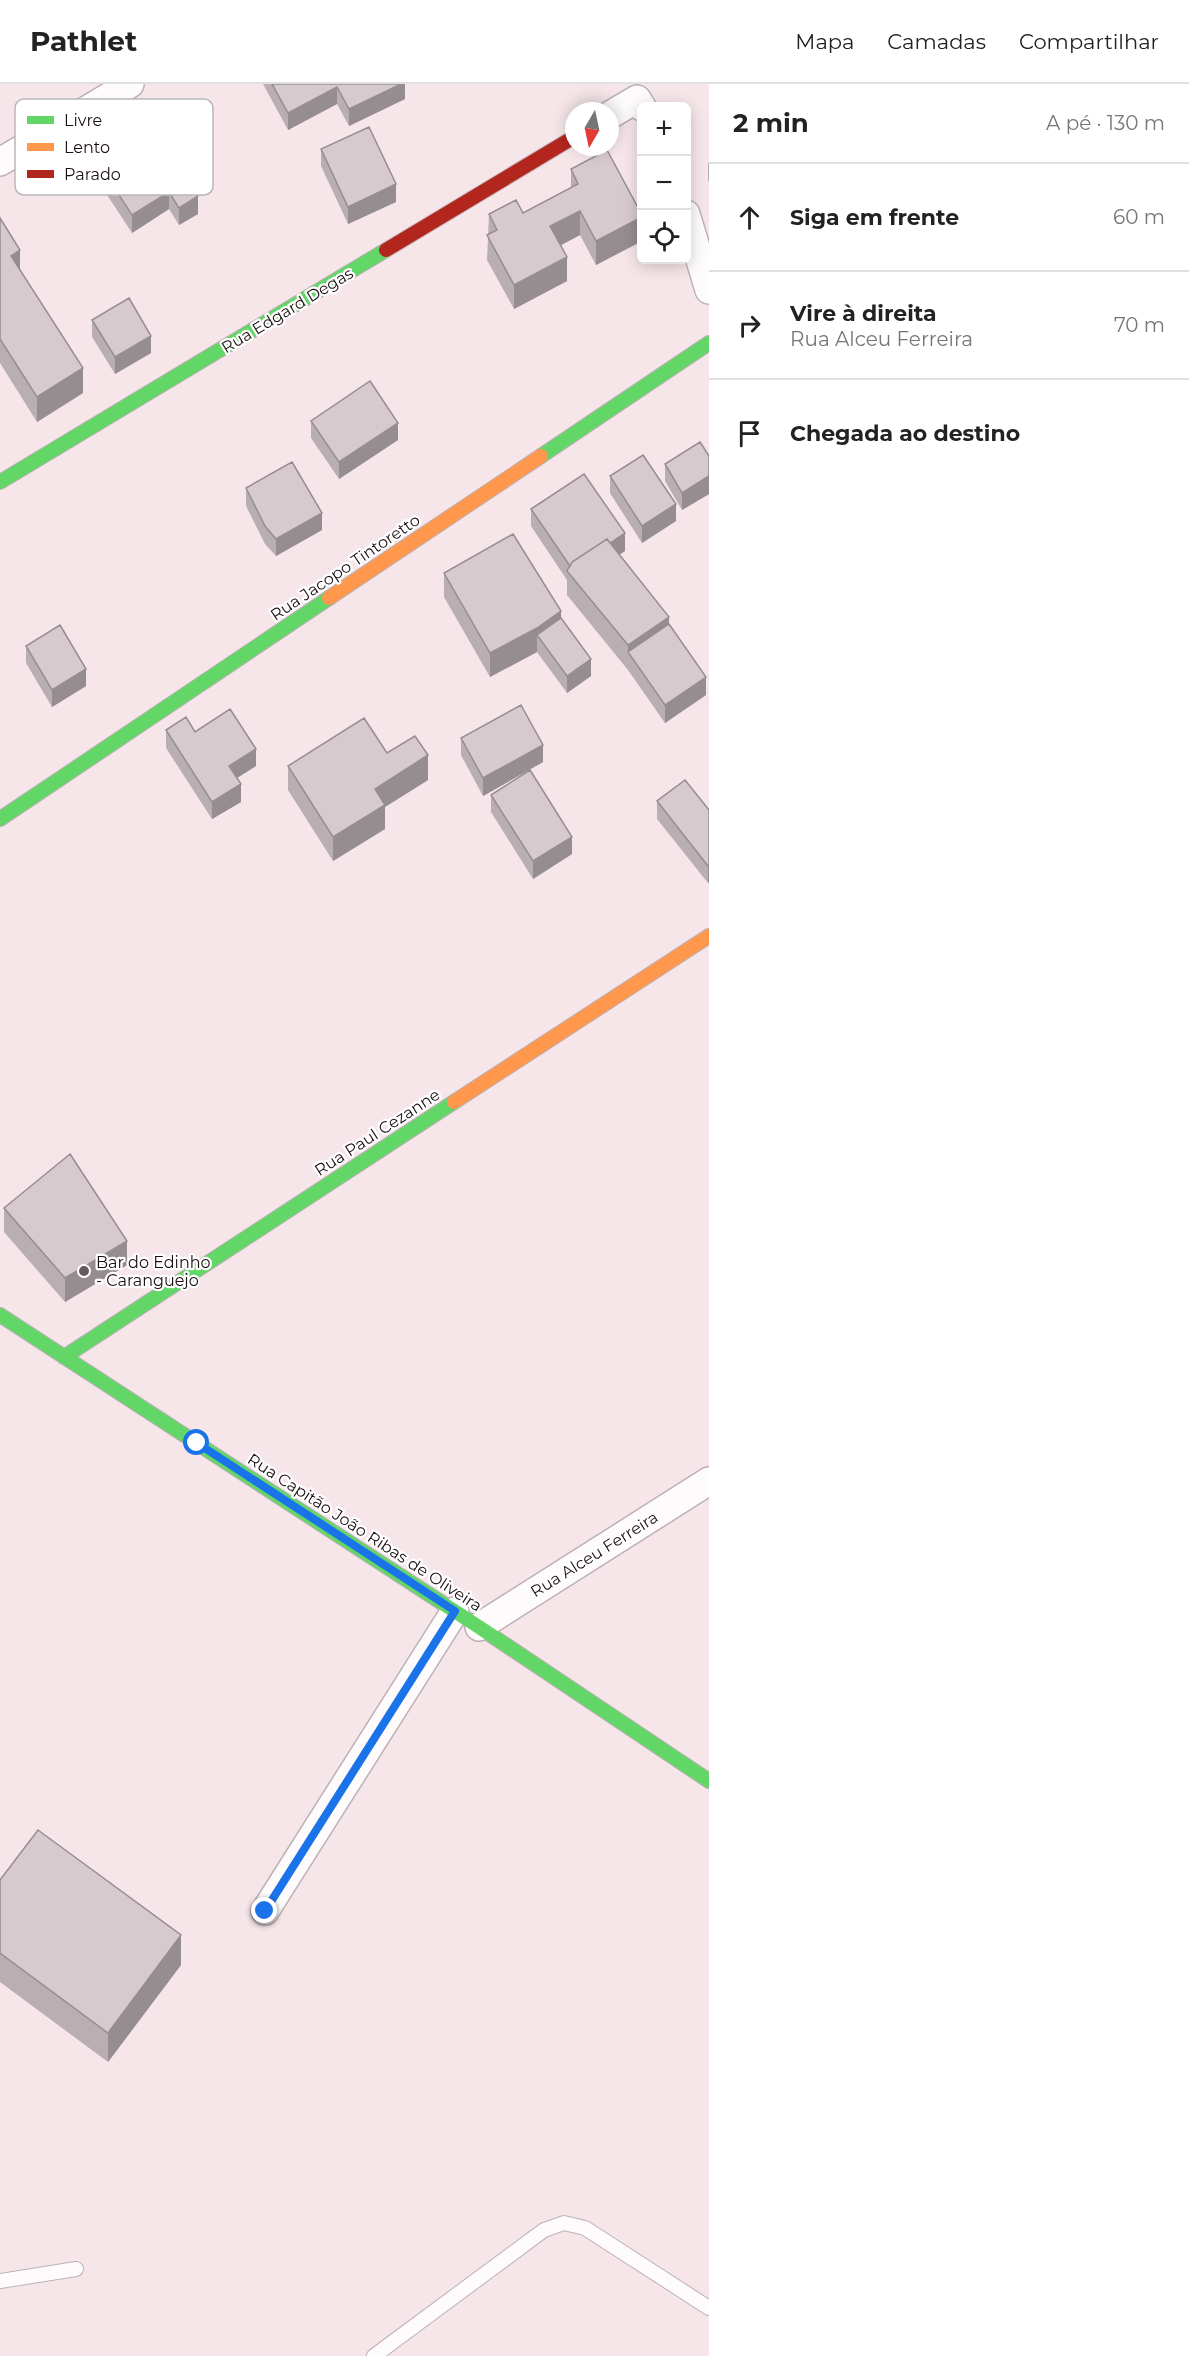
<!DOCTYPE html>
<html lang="pt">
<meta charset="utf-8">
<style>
body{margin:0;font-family:Montserrat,sans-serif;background:#f6f6f6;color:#222}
.controls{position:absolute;right:18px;top:18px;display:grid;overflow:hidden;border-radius:9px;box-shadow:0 3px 15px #0003}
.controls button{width:54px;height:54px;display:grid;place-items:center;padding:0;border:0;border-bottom:2px solid #e0e0e0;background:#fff;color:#222;font:30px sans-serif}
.compass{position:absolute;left:565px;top:18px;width:54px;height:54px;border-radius:50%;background:#fff;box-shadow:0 3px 15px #0003;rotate:189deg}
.stop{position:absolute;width:18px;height:18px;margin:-14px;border:4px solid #1a73e8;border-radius:50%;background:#fff}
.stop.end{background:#1a73e8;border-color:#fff;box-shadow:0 2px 6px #0008}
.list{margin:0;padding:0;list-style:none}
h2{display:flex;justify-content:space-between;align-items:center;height:78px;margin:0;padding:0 24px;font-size:26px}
h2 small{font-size:20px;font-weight:400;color:#767676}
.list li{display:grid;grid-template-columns:39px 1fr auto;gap:18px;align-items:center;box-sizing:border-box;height:108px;padding:0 24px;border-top:2px solid #e0e0e0}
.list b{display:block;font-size:22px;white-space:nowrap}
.list p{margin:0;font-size:20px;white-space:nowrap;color:#767676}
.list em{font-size:20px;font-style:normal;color:#767676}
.icon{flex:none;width:33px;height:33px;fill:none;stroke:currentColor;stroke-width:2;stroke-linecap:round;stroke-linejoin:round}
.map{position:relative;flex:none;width:709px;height:2272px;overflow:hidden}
header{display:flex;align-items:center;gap:36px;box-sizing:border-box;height:84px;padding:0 30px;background:#fff;border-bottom:2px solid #e0e0e0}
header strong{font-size:28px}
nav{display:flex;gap:33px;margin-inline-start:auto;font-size:21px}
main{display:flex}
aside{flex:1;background:#fff}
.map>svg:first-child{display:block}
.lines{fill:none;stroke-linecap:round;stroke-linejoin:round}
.lane-casing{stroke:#bdb1b3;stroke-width:16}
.street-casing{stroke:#bdb1b3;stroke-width:30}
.fast-casing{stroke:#bdb1b3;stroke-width:16}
.slow-casing{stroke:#bdb1b3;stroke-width:16}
.jam-casing{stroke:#bdb1b3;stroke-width:16}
.lane{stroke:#fefbfc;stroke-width:14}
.street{stroke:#fefbfc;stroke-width:27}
.fast{stroke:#63d668;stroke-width:14}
.slow{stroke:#ff974d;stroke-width:14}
.jam{stroke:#b3261e;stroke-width:14}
.wall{fill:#b9aeb2}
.shaded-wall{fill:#968d91}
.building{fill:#d7cacf;stroke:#968d91;stroke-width:1.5}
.route{stroke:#1a73e8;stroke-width:8}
.poi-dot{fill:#675a5d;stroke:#fff;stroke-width:2}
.labels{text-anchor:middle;stroke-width:4.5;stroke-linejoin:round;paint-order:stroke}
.street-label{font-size:16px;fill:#1a0f12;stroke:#fff}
.poi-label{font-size:16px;fill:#1a0f12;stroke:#fff;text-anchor:start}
.key{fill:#fff;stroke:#bab7b8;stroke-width:1.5}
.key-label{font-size:16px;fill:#1a0f12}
</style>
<header>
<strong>Pathlet</strong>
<nav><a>Mapa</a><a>Camadas</a><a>Compartilhar</a></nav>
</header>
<main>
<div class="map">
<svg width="709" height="2272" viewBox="0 0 709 2272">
<rect width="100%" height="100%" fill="#f6e6e9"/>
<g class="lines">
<defs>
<path id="lane" d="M0,2197L76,2185
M374,2272L544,2146L564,2139L585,2144L709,2224"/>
<path id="street" d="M610,31L637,15L642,23
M0,78L130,0
M686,130L709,206
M479,1543L709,1397
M265,1827L455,1527"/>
<path id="fast" d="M541,372L709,259
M0,398L386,166
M0,735L329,514
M0,1231L479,1543L709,1697
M64,1273L454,1018"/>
<path id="slow" d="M329,514L541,372
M454,1018L709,852"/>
<path id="jam" d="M386,166L574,53"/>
</defs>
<use href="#lane" class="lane-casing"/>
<use href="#street" class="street-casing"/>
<use href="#fast" class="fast-casing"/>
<use href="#slow" class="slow-casing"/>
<use href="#jam" class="jam-casing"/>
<use href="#lane" class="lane"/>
<use href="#street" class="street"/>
<use href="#fast" class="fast"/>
<use href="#slow" class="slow"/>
<use href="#jam" class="jam"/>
</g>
<path class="wall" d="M263,0H405V15L349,42L337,20L288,46Z
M147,48L198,130L179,141L169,125L132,149L98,97V79Z
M321,65L396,118L348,140L321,82Z
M708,79H709V98L708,97Z
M571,85L642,131V157L596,181L580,151L561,161L567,197L514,225L487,176L489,130L523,129L571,104Z
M0,134L20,187L83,309L37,338L0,279Z
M92,236L151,269L115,290L92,253Z
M311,337L398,356L339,395L311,354Z
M709,372V410L682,426L665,397V380Z
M610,392L676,437L642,459L610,409Z
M246,404L322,446L276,472L265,460L246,422Z
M531,425L625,467L619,471L669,540L706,611L665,639L628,586L567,511V496L531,442Z
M444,489L561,534L591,592L567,609L537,568L490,593L444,513Z
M26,562L86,602L52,623L26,579Z
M166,646L195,648L256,682L237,694L241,718L212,735L166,664Z
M461,654L543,678L483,712L461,671Z
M387,669L428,696L385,723V745L333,777L288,706V682Z
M491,711L572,770L533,795L491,728Z
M657,717L709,726V798L708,799L657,735Z
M4,1124L127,1181L65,1218L4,1148Z
M0,1796L181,1881L108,1978L0,1898Z"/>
<path class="shaded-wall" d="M401,0H405V15L349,42V25Z
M337,3V20L288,46V29Z
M396,100V118L348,140V123Z
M169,108V125L132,149V131Z
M198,112V130L179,141V124Z
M580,127V151L550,167V142Z
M642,133V157L596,181V157Z
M20,166V190L11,172Z
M567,173V197L514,225V201Z
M151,252V269L115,290V273Z
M83,284V309L37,338V313Z
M398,339V356L339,395V378Z
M709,392V410L682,426V409Z
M676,420V437L642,459V442Z
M322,429V446L276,472V455Z
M625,449V467L577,499L572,485Z
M561,527V551H537V568L490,593V569Z
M669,533V557L628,568V561Z
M591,575V592L567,609V592Z
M86,585V602L52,623V606Z
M706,593V611L665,639V621Z
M543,661V678L483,712V694Z
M256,665V682L229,699V682Z
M428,671V696L385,723V745L333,777V753L375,705Z
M241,700V718L212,735V718Z
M572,753V770L533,795V777Z
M709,781V798L708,799V782Z
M127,1157V1181L65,1218V1194Z
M181,1851V1881L108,1978V1949Z"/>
<path class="building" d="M272,0H401L349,25L337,3L288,29Z
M369,43L396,100L348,123L321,65Z
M147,48L179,84L198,112L179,124L169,108L132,131L98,79Z
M607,66L642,131V133L596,157L580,127L550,142L567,173L514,201L487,151L497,146L489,130L516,116L523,129L578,100L571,85Z
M0,134L20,166L11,172L83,284L37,313L0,255Z
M129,214L151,252L115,273L92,236Z
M370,297L398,339L339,378L311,337Z
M700,358L709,372V392L682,409L665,380Z
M643,371L676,420L642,442L610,392Z
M292,378L322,429L276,455L265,442L246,404Z
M584,390L625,449L610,459L607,455L572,478L570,482L531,425Z
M513,450L561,527L537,544L490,569L444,489Z
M607,455L669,533L628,561L567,487L572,478Z
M561,534L591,575L567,592L537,551Z
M669,540L706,593L665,621L628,568Z
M60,541L86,585L52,606L26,562Z
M521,621L543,661L483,694L461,654Z
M230,625L256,665L229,682L241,700L212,718L166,646L186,633L195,648Z
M364,634L387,669L415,652L428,671L375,705L385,721L333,753L288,682Z
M530,686L572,753L533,777L491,711Z
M685,696L709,726V781L708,782L657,717Z
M70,1070L127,1157L65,1194L4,1124Z
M38,1746L181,1851L108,1949L0,1869V1796Z"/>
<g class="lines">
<path class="route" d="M197,1359L455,1527L265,1827"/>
</g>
<circle class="poi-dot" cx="84" cy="1187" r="6"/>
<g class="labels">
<g class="street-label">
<text transform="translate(287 226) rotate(-31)" y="6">Rua Edgard Degas</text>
<text transform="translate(345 483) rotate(-34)" y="6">Rua Jacopo Tintoretto</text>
<text transform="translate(377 1048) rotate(-33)" y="6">Rua Paul Cezanne</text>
<text transform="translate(365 1448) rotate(33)" y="6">Rua Capitão João Ribas de Oliveira</text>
<text transform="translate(594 1470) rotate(-32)" y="6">Rua Alceu Ferreira</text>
</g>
<g class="poi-label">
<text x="96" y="1184">Bar do Edinho<tspan x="96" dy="18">- Caranguejo</tspan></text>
</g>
</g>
<rect x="15" y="15" width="198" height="96" rx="9" class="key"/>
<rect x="27" y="32" width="27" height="8" fill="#63d668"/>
<rect x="27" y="59" width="27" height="8" fill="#ff974d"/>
<rect x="27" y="86" width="27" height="8" fill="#b3261e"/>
<g class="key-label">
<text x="64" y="42">Livre</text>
<text x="64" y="69">Lento</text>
<text x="64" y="96">Parado</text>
</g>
</svg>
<div class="controls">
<button>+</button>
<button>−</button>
<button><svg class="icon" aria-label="locate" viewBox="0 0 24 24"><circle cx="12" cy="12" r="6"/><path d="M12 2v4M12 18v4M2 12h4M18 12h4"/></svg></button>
</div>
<svg class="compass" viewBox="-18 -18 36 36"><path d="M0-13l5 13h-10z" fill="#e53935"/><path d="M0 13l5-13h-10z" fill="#767676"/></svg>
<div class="stop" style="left:197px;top:1359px"></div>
<div class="stop end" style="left:265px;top:1827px"></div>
</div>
<aside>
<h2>2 min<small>A pé · 130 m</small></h2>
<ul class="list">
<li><svg class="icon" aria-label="ahead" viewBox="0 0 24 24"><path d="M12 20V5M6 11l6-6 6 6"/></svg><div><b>Siga em frente</b></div><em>60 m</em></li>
<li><svg class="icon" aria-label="right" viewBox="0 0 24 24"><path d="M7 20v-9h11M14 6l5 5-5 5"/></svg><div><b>Vire à direita</b><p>Rua Alceu Ferreira</p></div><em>70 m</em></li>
<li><svg class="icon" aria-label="arrive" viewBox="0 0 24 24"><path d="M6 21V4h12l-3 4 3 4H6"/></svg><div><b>Chegada ao destino</b></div></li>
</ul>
</aside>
</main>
